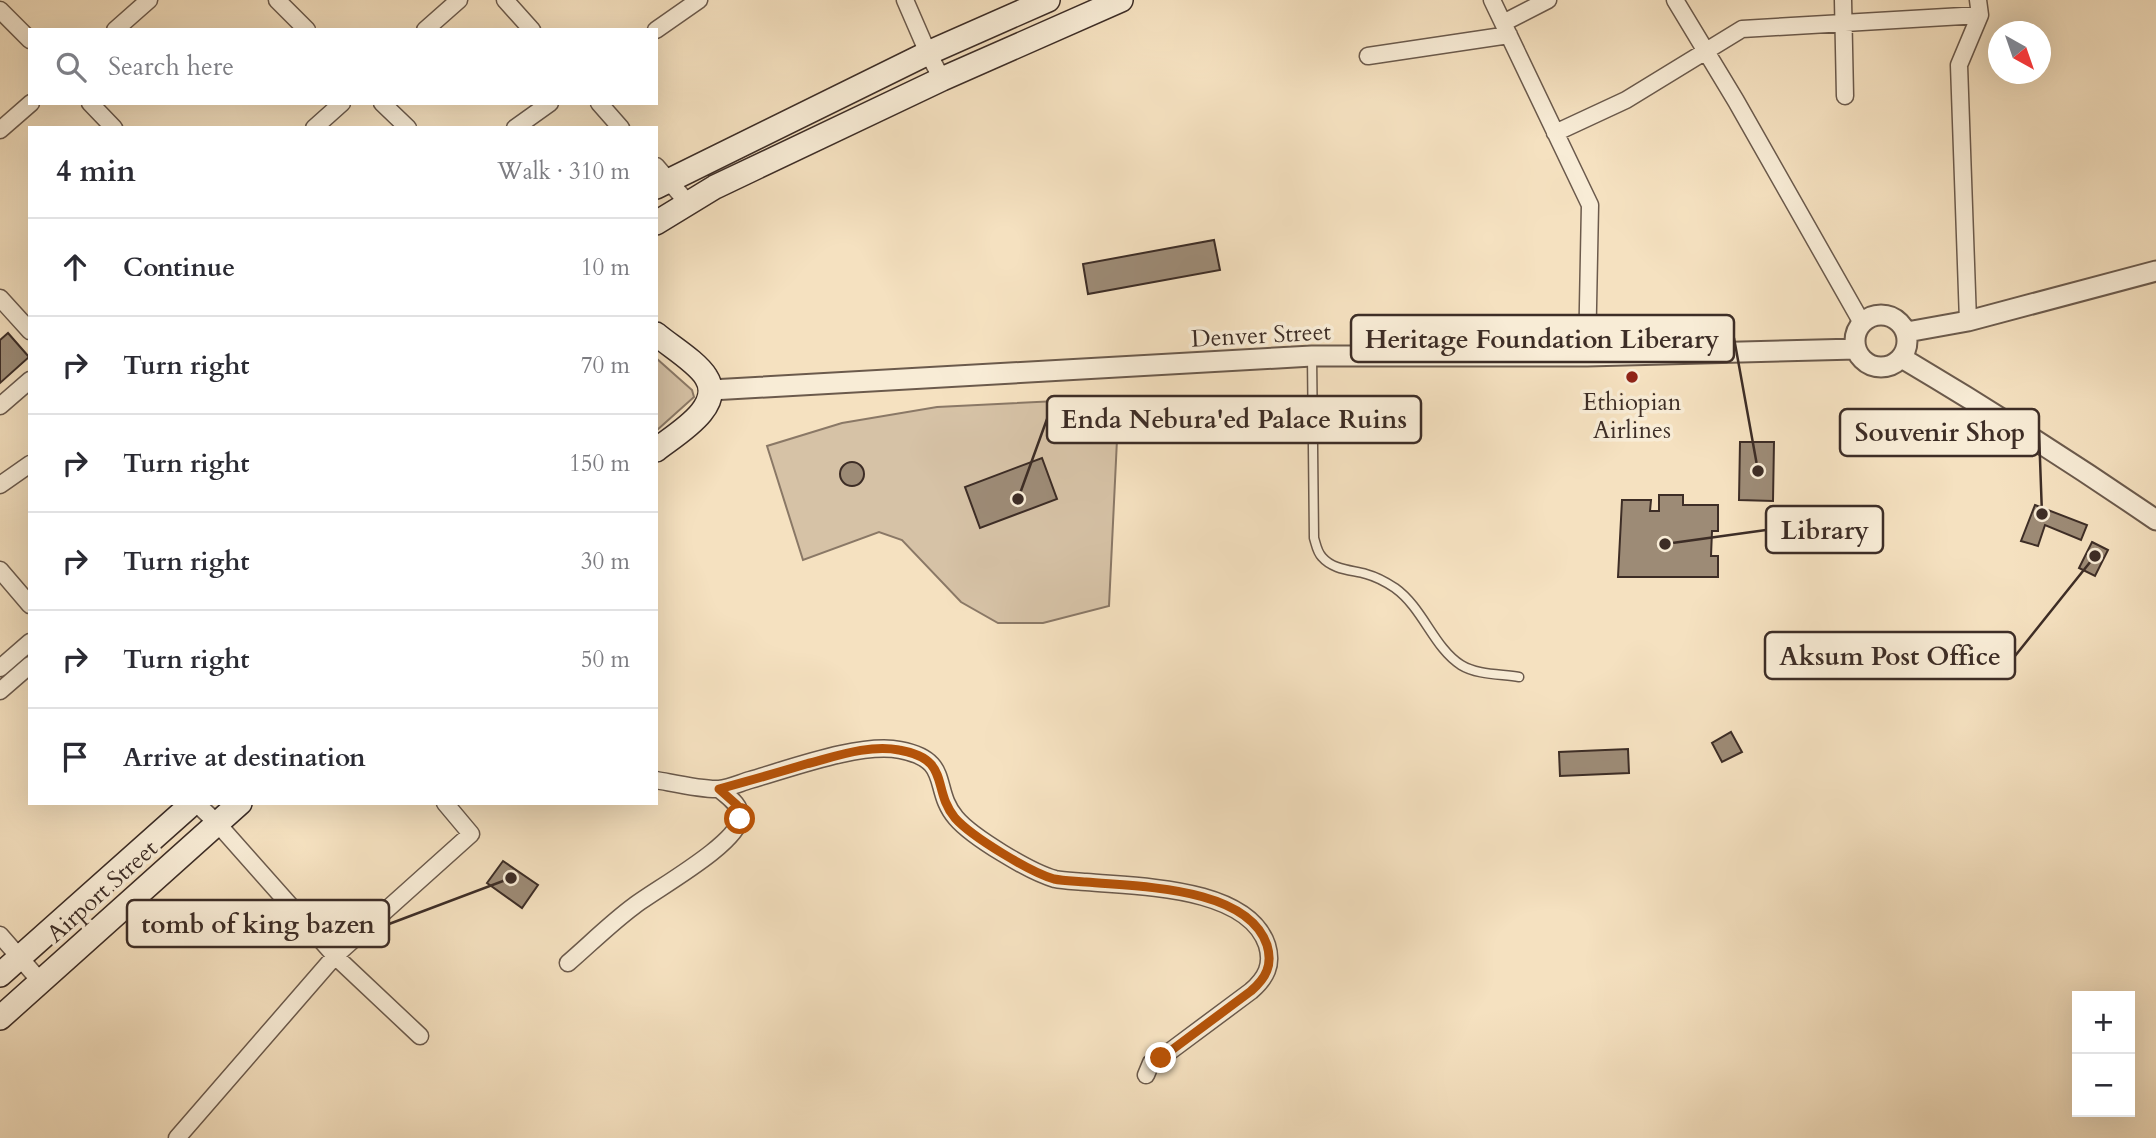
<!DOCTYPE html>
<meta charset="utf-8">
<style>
body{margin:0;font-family:Cardo,serif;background:#f7f7f7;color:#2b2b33}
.controls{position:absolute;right:21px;bottom:21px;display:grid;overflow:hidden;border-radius:0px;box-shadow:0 7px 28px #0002}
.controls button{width:63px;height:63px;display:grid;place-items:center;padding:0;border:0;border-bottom:2px solid #e1e1e2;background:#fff;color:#2b2b33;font:35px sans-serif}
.compass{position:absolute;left:1988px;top:21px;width:63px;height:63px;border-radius:50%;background:#fff;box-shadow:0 7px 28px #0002;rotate:140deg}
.stop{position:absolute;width:21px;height:21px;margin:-16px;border:5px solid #b45309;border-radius:50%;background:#fff}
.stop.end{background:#b45309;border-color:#fff;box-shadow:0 2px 7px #0008}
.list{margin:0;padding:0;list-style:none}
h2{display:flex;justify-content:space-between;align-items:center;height:91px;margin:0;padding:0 28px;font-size:30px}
h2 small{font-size:23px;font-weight:400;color:#7c7c81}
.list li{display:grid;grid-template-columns:46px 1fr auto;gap:21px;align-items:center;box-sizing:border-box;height:98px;padding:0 28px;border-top:2px solid #e1e1e2}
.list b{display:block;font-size:26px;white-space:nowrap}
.list em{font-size:23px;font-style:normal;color:#7c7c81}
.icon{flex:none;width:38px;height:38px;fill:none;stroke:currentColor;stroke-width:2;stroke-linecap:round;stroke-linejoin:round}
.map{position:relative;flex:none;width:2156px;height:1138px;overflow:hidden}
.search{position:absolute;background:#fff;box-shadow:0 7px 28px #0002;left:28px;top:28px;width:630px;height:77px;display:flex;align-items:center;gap:18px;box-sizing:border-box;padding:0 24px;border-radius:0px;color:#7c7c81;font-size:26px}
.panel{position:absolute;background:#fff;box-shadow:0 7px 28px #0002;left:28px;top:126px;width:630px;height:679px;border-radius:0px}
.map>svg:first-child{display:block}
.green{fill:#d6c2a6;stroke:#8a7866;stroke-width:2}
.building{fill:#9d8b76;stroke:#3d2d26;stroke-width:2}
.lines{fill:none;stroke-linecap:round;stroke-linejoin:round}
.service-casing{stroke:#6b5a4c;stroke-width:11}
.minor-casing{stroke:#6b5a4c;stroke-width:19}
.tertiary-casing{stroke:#6b5a4c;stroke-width:23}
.secondary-casing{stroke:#3d2d26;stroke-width:26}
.service{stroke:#f8ecd6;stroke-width:8}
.minor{stroke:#f8ecd6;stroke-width:16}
.tertiary{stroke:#f8ecd6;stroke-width:19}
.secondary{stroke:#f8ecd6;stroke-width:23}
.route{stroke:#b45309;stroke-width:9}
.poi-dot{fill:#8f2418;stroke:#f8ecd6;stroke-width:2.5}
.labels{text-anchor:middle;stroke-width:7;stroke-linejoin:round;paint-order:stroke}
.street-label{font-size:24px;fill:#3d2d26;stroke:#f8ecd6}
.poi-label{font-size:24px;fill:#3d2d26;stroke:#f8ecd6}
.leader{fill:none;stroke:#3d2d26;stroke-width:2.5}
.callout-dot{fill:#3d2d26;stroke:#f8ecd6;stroke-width:2.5}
.callout{fill:#f8ecd6;stroke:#3d2d26;stroke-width:2.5}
.callout-label{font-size:26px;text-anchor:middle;font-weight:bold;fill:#3d2d26}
</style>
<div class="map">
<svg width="2156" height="1138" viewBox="0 0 2156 1138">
<rect width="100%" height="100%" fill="#f5e1c0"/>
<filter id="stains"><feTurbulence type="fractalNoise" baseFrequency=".00286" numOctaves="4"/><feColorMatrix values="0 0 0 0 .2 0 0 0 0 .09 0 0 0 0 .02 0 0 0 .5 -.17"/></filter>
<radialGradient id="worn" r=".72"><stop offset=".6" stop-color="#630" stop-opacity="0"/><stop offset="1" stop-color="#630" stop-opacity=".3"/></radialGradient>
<path class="green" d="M656,358L692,390L694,397L656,431Z
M1119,398L1109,606L1043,623H998L961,602L902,540L879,532L803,560L767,446L842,423L937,407Z"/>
<path class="building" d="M1214,240L1220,270L1088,294L1083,264Z
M8,333L29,357L0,383V340Z
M1740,442H1774L1773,501L1739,500Z
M1042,458L1057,499L980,528L965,487Z
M840 474a12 12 0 1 1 24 0a12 12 0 1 1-24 0Z
M1659,495H1683V505H1718V531H1712L1711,556H1718V577H1618L1622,500H1651L1650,511H1659Z
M2035,505L2087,525L2081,540L2045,525L2038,546L2021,541Z
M2092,542L2108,550L2095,576L2079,568Z
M1731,732L1742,752L1722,762L1712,743Z
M1628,749L1629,773L1560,776L1559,752Z
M503,861L538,885L522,908L487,883Z"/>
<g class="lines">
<defs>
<path id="service" d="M1312,356L1314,538C1316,544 1317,552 1322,557C1333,570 1352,570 1366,574C1377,577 1386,582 1395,588C1423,608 1434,648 1461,665C1477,675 1501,674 1519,677"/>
<path id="minor" d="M277,0L307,30
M505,0L532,30
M905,0L928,53L942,79
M1492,0L1590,205L1587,356
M1675,0L1736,101L1862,323
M1843,0L1845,96
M0,10L30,40
M1503,23L1548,0
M115,30L149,0
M425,30L459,0
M656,30L699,0
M1368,56L1509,35
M90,103L114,128
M382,103L408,128
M599,103L621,128
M314,128L342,103
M515,128L550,103
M0,130L31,103
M1555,133L1626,100L1742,29L1980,15
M656,166L687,202
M0,298L30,331
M1968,321L1959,65L1980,15L1978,0
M0,406L30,380
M0,485L30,464
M0,570L30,605
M0,668L30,642
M0,691L30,665
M656,780C673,783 703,790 719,789C729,788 740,783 750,780C789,769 861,742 900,750C953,760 931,789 956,818C972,837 1030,872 1055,879C1064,881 1076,881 1086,882C1138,887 1247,886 1267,945C1273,965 1266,978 1251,991L1161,1058L1151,1063L1146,1075
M196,803L217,823L335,956L420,1036
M0,935L41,982
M568,963C590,944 611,923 634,906C656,889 738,844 740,818C742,805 727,796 719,789
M177,1138L335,956L471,834L445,803"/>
<path id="tertiary" d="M1855 341a26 26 0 1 1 52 0a26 26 0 1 1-52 0Z
M1907,332L1968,321L2156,271
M1902,358C1988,409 2073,463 2156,520
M711,390L1312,356H1587L1856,349"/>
<path id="secondary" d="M656,187L928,53L1048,0
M656,223L715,187L942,79L1121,0
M656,334C670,346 697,362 706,377C725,407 676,434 656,450
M0,975L193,803
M0,1018L240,803"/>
</defs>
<use href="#service" class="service-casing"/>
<use href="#minor" class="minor-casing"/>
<use href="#tertiary" class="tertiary-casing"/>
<use href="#secondary" class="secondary-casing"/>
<use href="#service" class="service"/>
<use href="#minor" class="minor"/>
<use href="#tertiary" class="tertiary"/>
<use href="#secondary" class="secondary"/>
</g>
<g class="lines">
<path class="route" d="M740,819L737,805L719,789C748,781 777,773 806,764C834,757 869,744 899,750C952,759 931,789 955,818C972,837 1030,872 1054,879C1064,881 1076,881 1086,882C1137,887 1247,886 1267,945C1273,965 1266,978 1251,991L1161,1058"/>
</g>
<circle class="poi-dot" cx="1632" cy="377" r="7"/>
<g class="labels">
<g class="street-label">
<text transform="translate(1261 335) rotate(-3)" y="8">Denver Street</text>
<text transform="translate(102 891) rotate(-42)" y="8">Airport Street</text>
</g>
<g class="poi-label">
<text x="1632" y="410">Ethiopian<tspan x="1632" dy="28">Airlines</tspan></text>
</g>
</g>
<path class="leader" d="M1758 471L1734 338M1018 499L1047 419M2042 514L2039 432M1665 544L1766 530M2095 556L2015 656M511 878L389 924"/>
<g class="callout-dot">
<circle cx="1758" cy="471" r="7"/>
<circle cx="1018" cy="499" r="7"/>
<circle cx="2042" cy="514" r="7"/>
<circle cx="1665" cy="544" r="7"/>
<circle cx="2095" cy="556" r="7"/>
<circle cx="511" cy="878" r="7"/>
</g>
<g class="callout">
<rect x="1351" y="315" width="383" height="47" rx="7"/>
<rect x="1047" y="396" width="374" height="47" rx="7"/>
<rect x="1840" y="409" width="199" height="47" rx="7"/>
<rect x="1766" y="506" width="117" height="47" rx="7"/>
<rect x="1765" y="632" width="250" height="47" rx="7"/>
<rect x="127" y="900" width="262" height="47" rx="7"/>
</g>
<g class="callout-label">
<text x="1542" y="348">Heritage Foundation Liberary</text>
<text x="1234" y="428">Enda Nebura'ed Palace Ruins</text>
<text x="1940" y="441">Souvenir Shop</text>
<text x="1825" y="539">Library</text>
<text x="1890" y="665">Aksum Post Office</text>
<text x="258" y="933">tomb of king bazen</text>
</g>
<rect width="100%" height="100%" filter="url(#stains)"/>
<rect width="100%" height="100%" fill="url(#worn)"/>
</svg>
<div class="controls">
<button>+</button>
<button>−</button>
</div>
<svg class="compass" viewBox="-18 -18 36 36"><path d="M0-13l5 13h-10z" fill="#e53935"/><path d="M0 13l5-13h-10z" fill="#7c7c81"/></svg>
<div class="stop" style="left:740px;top:819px"></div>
<div class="stop end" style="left:1161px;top:1058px"></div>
<div class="search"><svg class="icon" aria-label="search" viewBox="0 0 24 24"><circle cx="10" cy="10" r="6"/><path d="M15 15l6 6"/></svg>Search here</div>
<section class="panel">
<h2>4 min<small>Walk · 310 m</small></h2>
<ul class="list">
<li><svg class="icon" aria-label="ahead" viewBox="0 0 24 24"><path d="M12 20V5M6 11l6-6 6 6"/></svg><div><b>Continue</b></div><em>10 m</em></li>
<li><svg class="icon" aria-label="right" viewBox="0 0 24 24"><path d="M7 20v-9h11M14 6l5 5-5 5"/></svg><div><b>Turn right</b></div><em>70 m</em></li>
<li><svg class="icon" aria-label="right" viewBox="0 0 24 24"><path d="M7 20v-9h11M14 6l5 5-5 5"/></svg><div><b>Turn right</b></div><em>150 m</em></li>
<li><svg class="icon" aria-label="right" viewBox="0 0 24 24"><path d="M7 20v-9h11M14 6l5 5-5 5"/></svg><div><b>Turn right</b></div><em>30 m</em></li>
<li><svg class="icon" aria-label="right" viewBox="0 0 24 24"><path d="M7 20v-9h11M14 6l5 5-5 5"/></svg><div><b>Turn right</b></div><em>50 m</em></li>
<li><svg class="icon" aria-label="arrive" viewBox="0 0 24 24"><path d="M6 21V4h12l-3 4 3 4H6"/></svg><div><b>Arrive at destination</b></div></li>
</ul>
</section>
</div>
